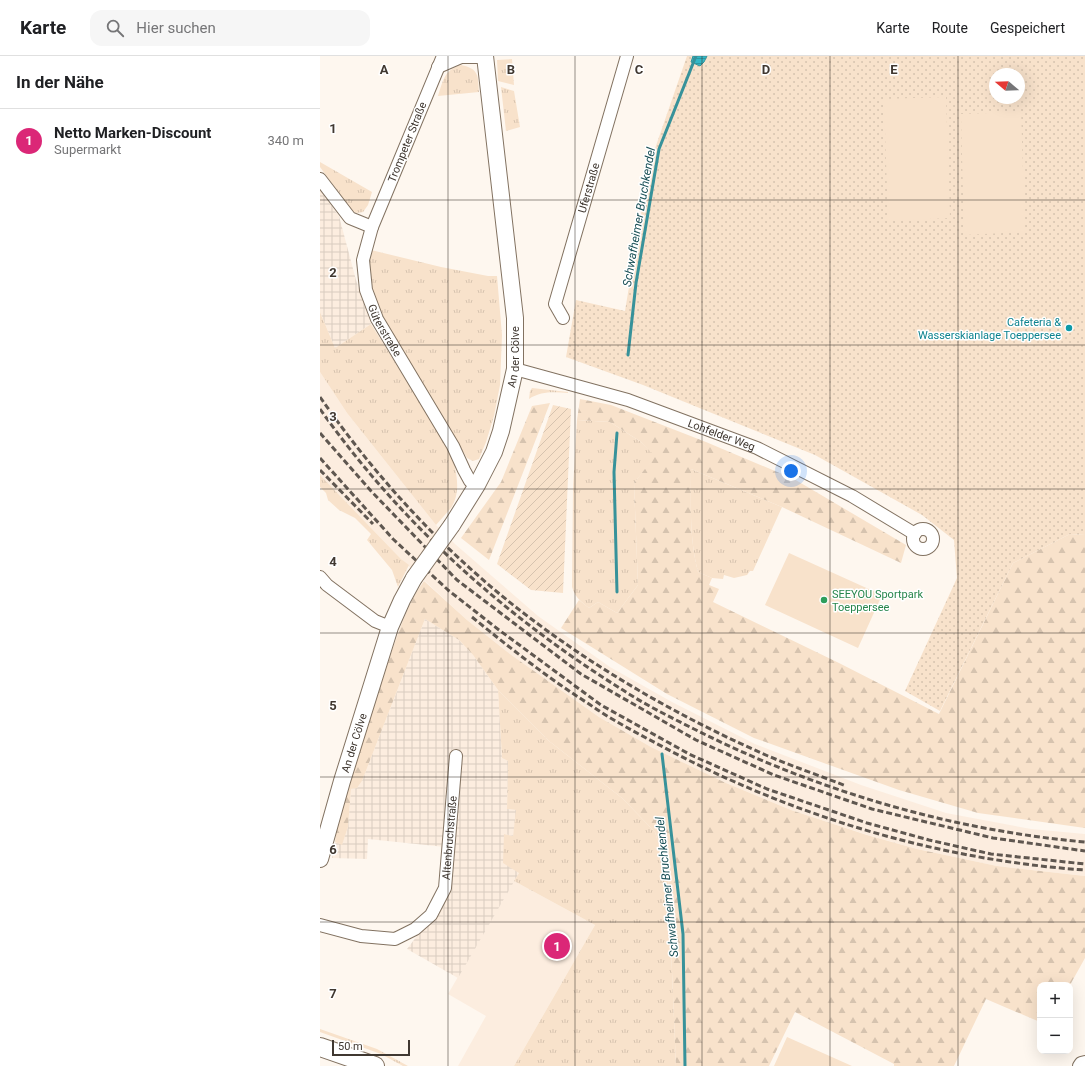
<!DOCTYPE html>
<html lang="de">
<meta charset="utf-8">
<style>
body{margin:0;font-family:Roboto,sans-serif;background:#f6f6f6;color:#202124}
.controls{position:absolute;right:12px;bottom:12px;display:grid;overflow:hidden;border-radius:8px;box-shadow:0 4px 16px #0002}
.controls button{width:36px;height:36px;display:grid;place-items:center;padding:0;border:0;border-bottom:1px solid #e0e0e0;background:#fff;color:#202124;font:20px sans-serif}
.compass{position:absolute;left:669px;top:12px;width:36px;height:36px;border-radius:50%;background:#fff;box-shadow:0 4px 16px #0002;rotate:289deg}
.scale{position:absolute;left:12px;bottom:10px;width:78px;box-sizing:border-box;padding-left:4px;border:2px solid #403831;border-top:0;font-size:11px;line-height:14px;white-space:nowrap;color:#403831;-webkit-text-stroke:3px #fff;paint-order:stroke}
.you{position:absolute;left:471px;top:415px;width:14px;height:14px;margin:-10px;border:3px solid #fff;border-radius:50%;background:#1a73e8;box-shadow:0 0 0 6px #1a73e833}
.badge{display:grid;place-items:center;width:26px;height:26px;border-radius:50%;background:#db2777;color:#fff;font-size:13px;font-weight:700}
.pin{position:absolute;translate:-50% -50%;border:2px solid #fff;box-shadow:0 1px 4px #0006}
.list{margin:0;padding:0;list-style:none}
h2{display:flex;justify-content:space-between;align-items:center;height:52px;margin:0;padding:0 16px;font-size:17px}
h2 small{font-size:13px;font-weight:400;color:#757577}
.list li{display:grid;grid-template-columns:26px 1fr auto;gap:12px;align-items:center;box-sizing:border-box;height:64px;padding:0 16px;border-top:1px solid #e0e0e0}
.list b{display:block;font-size:15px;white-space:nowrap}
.list p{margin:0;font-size:13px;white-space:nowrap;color:#757577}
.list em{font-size:13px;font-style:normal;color:#757577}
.icon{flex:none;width:22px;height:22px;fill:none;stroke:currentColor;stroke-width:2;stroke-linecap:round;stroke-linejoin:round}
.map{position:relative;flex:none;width:765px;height:1010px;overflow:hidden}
header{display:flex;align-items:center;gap:24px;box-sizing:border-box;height:56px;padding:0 20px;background:#fff;border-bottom:1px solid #e0e0e0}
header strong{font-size:19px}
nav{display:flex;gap:22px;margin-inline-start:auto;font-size:14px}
.search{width:280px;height:36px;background:#f6f6f6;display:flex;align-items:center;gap:10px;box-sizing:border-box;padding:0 14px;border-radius:12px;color:#757577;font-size:15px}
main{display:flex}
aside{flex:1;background:#fff}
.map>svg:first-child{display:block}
.built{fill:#fceddf}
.industrial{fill:url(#industrial-grid)}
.grass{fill:url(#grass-tufts)}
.forest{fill:url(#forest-firs)}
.park{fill:url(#park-dots);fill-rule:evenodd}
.garden{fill:url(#garden-furrows)}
.pitch{fill:#f8e2cb}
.water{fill:url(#water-rules);stroke:#37929a}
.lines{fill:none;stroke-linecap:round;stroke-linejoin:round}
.stream{stroke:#37929a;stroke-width:3}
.minor-casing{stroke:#827261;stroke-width:14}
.tertiary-casing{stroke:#827261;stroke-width:18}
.secondary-casing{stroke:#827261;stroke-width:20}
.minor{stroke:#fff;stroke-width:12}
.tertiary{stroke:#fff;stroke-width:16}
.secondary{stroke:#fff;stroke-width:18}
.rail{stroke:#5f5750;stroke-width:3;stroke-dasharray:6 3;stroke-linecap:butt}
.tertiary-bridge-casing{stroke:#827261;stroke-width:18;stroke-linecap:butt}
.tertiary-bridge{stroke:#fff;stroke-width:16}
.grid{fill:none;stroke:#403831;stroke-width:1;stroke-opacity:0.55}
.culture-dot{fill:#0f9aa8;stroke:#fff;stroke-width:1.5}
.leisure-dot{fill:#2e9e5b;stroke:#fff;stroke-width:1.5}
.labels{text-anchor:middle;stroke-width:3;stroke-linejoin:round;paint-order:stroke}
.street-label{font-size:11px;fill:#403831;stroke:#fff}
.culture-label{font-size:11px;fill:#0d838f;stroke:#fff;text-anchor:end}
.leisure-label{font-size:11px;fill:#27864d;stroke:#fff;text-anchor:start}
.water-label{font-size:12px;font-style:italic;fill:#1b5157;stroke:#fff}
.grid-label{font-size:13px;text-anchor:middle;font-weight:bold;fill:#403831;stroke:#fff;stroke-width:3;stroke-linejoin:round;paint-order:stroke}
</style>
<header>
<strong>Karte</strong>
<div class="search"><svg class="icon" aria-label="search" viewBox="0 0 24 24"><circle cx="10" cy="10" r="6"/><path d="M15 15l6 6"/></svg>Hier suchen</div>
<nav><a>Karte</a><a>Route</a><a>Gespeichert</a></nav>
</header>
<main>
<aside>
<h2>In der Nähe<small></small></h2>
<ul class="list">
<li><span class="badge">1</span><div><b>Netto Marken-Discount</b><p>Supermarkt</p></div><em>340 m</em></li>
</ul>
</aside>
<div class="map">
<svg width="765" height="1010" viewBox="0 0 765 1010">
<defs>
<pattern id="industrial-grid" width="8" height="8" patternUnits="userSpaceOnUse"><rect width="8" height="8" fill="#fceddf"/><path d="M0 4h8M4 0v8" fill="none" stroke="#d9ccc0"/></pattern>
<pattern id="grass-tufts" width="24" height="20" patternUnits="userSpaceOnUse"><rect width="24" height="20" fill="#f8e2cb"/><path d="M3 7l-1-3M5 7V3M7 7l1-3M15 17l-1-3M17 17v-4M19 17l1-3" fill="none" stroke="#d6c3af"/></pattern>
<pattern id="forest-firs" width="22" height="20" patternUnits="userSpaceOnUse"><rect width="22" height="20" fill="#f8e2cb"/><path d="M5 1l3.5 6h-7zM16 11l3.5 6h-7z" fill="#d6c3af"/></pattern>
<pattern id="park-dots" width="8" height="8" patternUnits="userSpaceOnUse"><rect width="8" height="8" fill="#f8e2cb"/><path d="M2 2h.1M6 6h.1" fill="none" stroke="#d6c3af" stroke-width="1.8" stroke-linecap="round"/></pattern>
<pattern id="garden-furrows" width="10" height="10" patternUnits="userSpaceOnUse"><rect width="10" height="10" fill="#f8e2cb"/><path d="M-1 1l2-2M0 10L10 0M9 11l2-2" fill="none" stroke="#d6c3af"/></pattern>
<pattern id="water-rules" width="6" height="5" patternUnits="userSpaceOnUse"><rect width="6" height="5" fill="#33b8c7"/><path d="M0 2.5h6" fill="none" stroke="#2d97a2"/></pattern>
</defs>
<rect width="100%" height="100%" fill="#fef7ef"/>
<path class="built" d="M0,316L27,357L116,469L135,488L218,560L290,611L352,646L435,688L541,729L626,757L711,773L765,778V820L677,810L597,793L548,779L471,754L406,727L331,691L279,661L190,598L147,564L81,503L0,419Z
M194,825L275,869L194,1010H138L166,960L128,938Z"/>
<path class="industrial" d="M0,134L19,160L36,224L51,268L15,292L0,256Z
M105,563L139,584L153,599L178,634L182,702L188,705L187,753L197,754L193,780L184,778L199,817L138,922L87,893L120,850L125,791L48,783L47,803L12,802L15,786L22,788L28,771L31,733L37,732L42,725Z"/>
<path class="grass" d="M192,3L194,29L178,25L177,4Z
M141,9C159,13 158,19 159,36L118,40C123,25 124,14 141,9Z
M181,31L194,35L200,71L186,75Z
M0,106L52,136L48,149L43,156L37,157L32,155L0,111Z
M51,194L121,211L168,220H177L182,279L180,329L174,360L166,386L159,403L153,405L147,402C129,371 111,341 92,311C79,290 62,268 54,245C49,228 47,211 51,194Z
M0,256L15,292L51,268L131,396C136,414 142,435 131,452C126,458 121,463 116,469L27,357L0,316Z
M212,332L248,336V337C234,336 221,335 209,343L210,335Z
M257,364L290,366L321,386L336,400L314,427L318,529L297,557L278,546L269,552C261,546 255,541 252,531L253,431Z
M371,413L462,451L433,515H430L427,519L414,522L404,519L403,523L392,522L378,516C369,481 371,448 371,413Z
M0,419L81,503L89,509L78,531L72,514L47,484L51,478L35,462L19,454L8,444L6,437L0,431Z
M178,634L229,685L302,742L335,776L348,820L356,1010H194L275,869L194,825L199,817L183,807L184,778L193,780L196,754L187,753L188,705L182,702Z
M0,973L57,993L88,1010H83L61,998L0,976Z"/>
<path class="forest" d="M260,343L291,349L386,386L474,423L586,489L581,507L462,451L371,413C371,448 369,481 378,516L392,522L389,529L399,533L393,546L519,607L619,658L693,507L750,478L765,479V772L658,757L579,734L434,682L347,638L241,572L259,544L269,552L278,546L297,557L318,529L314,427L335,400L321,386L290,366L257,364Z
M230,347L169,504L141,482L181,426L212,350Z
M104,525L147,564L190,598L279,661L331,691L406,727L471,754L547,779L597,793L677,810L765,820V902L750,929H720V966L666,943L634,1010H574V1008L475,956L449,1010H356L348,820L335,776L302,742L229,685L178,634L153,599L139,584L105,563L42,725L37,732L31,733L28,771L22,789L15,786C19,747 34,712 46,675C54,649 63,623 71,597C80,573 88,546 104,525Z"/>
<path class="park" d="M367,0H765V479L750,478L693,507L620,655L585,635L637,522L634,484L602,459L495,399L323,329L246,301L256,244L305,255L329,110ZM675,18H699V42H675Z"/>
<path class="garden" d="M233,349L251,353L243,537L211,534L177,508Z"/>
<path class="pitch" d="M626,41L630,162L568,165L564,43Z
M701,56L705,176L644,179L641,58Z
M469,497L562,539L538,592L445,549Z
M467,981L532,1010H454Z"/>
<path class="water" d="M373,0H387L384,6L380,10L371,6Z"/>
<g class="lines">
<path class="stream" d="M308,299L316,227L339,93L376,0
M297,377L294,416L297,536
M342,698L363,878L365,1010"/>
<defs>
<g id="minor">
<path id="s1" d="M123,0L52,171L43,204L46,234L57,263L133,390L144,414L150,425L157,429"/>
<path d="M118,11L141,1H165"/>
<path d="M0,123L30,162L52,171"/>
<path id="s2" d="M243,262L235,248L307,0"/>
<path id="s3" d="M195,313L308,344L437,392L532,440L595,478"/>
<circle cx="603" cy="483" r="10"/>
<path d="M0,521L7,529L55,565L70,571"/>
<path id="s4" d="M0,869L41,880L75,883L95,873L111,859L125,832L136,700"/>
<path d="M759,1010L761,1007L765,1006"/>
</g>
<g id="tertiary">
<path id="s5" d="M132,469L157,429L174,396L181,375L195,313V262L165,0"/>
<path id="s6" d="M0,803L22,725L70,571L82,544L94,522"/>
</g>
<path id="secondary" d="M0,991L55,1010"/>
</defs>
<use href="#minor" class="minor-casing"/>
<use href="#tertiary" class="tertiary-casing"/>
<use href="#secondary" class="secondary-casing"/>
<use href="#minor" class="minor"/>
<use href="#tertiary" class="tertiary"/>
<use href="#secondary" class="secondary"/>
<path class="rail" d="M0,341C59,426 132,504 214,565C286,619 366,664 448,700C474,711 501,720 526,730
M0,353C79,465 182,558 298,631C322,647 348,660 374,673C495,734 629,774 765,786
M0,377L51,435L137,524L261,618L376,684L454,719L552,753L673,782L765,795
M0,402L73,483L128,534L179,574L281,649L369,698L447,733L547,767L609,784L671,798L765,808
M0,414L53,468
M152,561C190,592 228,622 269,648C293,665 319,678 345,692C475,761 619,804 765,814"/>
<defs>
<path id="tertiary-bridge" d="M94,522L132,469"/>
</defs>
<use href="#tertiary-bridge" class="tertiary-bridge-casing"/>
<use href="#tertiary-bridge" class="tertiary-bridge"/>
</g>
<path class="grid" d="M128,0V1010M255,0V1010M382,0V1010M510,0V1010M638,0V1010M0,144H765M0,289H765M0,433H765M0,577H765M0,721H765M0,866H765"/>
<circle class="culture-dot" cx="749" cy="272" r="4"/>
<circle class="leisure-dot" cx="504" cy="544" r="4"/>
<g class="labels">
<g class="street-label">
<text transform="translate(87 86) rotate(-68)" y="4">Trompeter Straße</text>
<text dy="4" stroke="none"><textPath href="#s2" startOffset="137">Uferstraße</textPath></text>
<text dy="4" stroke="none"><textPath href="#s1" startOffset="294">Güterstraße</textPath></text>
<text dy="4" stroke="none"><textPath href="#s5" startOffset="182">An der Cölve</textPath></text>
<text dy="4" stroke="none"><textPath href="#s3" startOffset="217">Lohfelder Weg</textPath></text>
<text dy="4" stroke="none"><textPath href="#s6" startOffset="121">An der Cölve</textPath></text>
<text dy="4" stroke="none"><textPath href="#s4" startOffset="201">Altenbruchstraße</textPath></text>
</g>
<g class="culture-label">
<text x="741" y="270">Cafeteria &amp;<tspan x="741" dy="13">Wasserskianlage Toeppersee</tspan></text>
</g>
<g class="leisure-label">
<text x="512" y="542">SEEYOU Sportpark<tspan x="512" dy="13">Toeppersee</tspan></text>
</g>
<g class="water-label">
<text transform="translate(319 161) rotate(-80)" y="4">Schwafheimer Bruchkendel</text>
<text transform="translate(347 831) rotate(-96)" y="4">Schwafheimer Bruchkendel</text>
</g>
</g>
<g class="grid-label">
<text x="64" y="18">A</text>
<text x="191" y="18">B</text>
<text x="319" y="18">C</text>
<text x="446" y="18">D</text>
<text x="574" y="18">E</text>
<text x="13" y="77">1</text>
<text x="13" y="221">2</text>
<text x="13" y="365">3</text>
<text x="13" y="510">4</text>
<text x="13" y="654">5</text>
<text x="13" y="798">6</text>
<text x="13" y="942">7</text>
</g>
</svg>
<div class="controls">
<button>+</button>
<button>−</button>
</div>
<svg class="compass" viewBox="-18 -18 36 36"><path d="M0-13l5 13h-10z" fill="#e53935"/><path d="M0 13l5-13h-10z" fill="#757577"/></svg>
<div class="scale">50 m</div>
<div class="you"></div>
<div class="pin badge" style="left:237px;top:890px">1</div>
</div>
</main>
